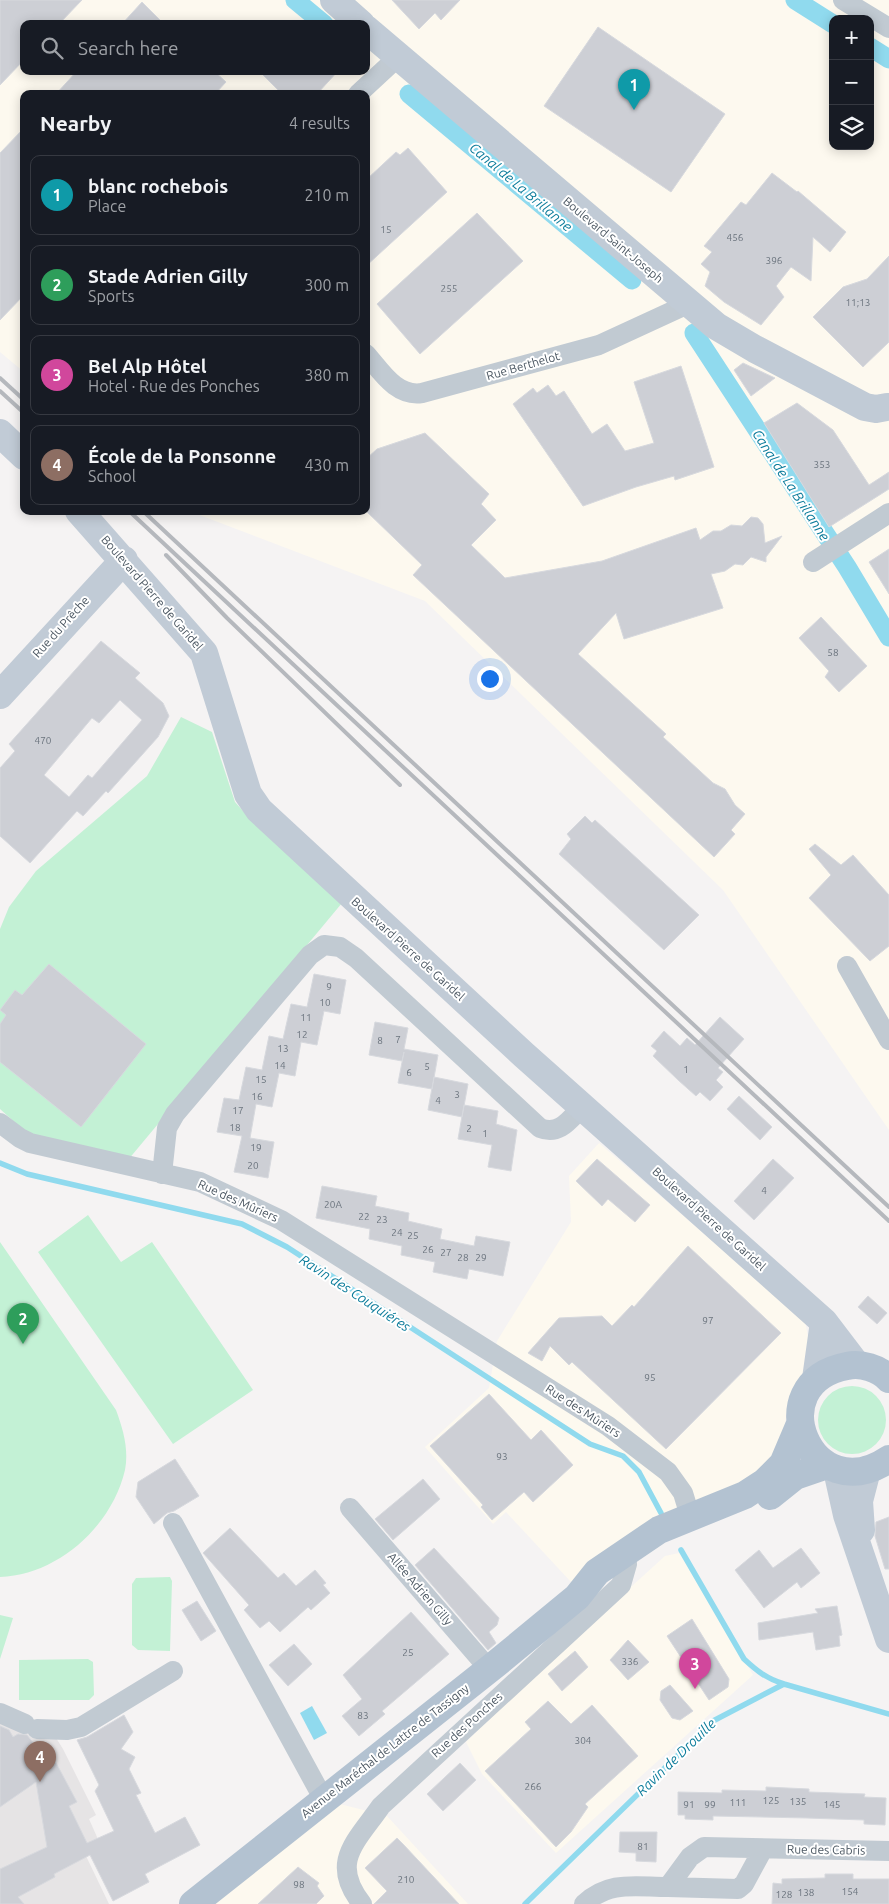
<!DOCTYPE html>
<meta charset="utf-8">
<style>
body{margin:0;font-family:Ubuntu,sans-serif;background:#242831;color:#f1f3f6}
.controls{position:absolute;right:15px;top:15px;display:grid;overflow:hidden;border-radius:10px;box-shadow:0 2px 12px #0003}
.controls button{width:45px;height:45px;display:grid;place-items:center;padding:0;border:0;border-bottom:1px solid #363941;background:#171b24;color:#f1f3f6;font:25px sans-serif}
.you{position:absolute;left:489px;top:678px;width:18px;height:18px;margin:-12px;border:4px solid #fff;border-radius:50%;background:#1a73e8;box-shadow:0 0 0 8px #1a73e833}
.badge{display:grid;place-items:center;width:32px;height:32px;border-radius:50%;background:#8c9099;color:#fff;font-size:16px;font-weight:700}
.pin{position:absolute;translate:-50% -41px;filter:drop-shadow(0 1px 2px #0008)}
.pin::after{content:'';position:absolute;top:26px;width:18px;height:15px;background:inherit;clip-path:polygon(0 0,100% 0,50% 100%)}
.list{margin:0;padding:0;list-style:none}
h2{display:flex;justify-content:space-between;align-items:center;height:65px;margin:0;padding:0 20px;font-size:21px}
h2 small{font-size:16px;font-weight:400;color:#9ea1a6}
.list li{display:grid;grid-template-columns:32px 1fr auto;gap:15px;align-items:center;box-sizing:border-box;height:80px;margin:0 10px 10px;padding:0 10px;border:1px solid #363941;border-radius:10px}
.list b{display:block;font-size:19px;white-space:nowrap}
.list p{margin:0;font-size:16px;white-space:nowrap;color:#9ea1a6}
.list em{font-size:16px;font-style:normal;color:#9ea1a6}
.icon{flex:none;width:28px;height:28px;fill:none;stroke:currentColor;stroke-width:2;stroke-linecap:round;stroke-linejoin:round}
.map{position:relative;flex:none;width:889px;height:1904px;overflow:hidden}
.search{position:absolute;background:#171b24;box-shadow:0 2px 12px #0003;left:20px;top:20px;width:350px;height:55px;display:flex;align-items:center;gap:12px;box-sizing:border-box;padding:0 18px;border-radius:10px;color:#9ea1a6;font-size:19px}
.panel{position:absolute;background:#171b24;box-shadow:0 2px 12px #0003;left:20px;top:90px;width:350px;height:425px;border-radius:10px}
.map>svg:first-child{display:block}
.commercial{fill:#fdf9ef;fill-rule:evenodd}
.education{fill:#e6e4e5}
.green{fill:#c3f1d5}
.water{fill:#90daee}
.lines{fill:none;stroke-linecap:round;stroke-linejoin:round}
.stream{stroke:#90daee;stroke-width:5.5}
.canal{stroke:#90daee;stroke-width:19}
.building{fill:#cdcfd5;stroke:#d7d9de;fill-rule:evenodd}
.street{stroke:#c1cad2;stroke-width:20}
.secondary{stroke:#c1cbd6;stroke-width:28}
.primary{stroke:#b3c2d1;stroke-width:28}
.rail{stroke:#b5b8bd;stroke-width:4}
.labels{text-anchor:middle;stroke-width:4;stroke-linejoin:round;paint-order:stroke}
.number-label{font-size:10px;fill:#6b747e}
.street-label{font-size:12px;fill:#4a5661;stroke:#fff}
.water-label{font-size:14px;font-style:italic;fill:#0c7c9b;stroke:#fff}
</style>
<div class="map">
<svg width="889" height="1904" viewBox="0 0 889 1904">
<rect width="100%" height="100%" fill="#f5f3f3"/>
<path class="commercial" d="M0,0H889V1130L723,890L425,601L189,511H366V94H24V372L0,352ZM833,19H870V146H833ZM24,24H366V71H24Z
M599,1143L805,1321L812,1358L788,1405L782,1442L766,1467L572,1583L506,1512L493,1524L425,1447L489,1388L497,1341L571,1222L569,1176Z
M679,1553L753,1675L556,1853L482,1774L466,1742L566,1646L665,1556Z
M324,1800L387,1816L468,1904H211Z"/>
<path class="education" d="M0,1708L51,1730L63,1749L96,1815L89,1819L101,1846L86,1856L109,1904H0Z"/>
<path class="green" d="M181,717L212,732L235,802L251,820L342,903L128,1160L30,1136L0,1109V929L9,907L36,871L147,776Z
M88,1215L121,1262L152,1242L253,1390L173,1444L38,1252Z
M0,1242L116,1410C123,1429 129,1449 125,1470C112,1526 58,1575 0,1577Z
M818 1420a34 34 0 1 1 68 0a34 34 0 1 1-68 0Z
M170,1577L172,1581L170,1651L138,1650L132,1645V1584L136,1578Z
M0,1615L13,1618L0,1659Z
M88,1659L93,1662L94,1695L89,1700H19V1660Z"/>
<path class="water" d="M312,1706L327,1733L314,1740L300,1713Z"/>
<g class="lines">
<path class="stream" d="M0,1163L27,1174L242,1224L287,1247L590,1444L623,1456L639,1472L661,1513
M681,1550L744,1659C757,1671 767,1679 784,1684
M525,1904L713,1721L784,1684L889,1714"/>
<path class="canal" d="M295,0L324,24
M795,0L833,24
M870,47L889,59
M409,94L632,280
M694,333L847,567L889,637"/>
</g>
<path class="building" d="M0,0H82L59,24H24V60L0,85Z
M392,0H460L441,20L435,13L419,29Z
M142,2L164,24H122Z
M598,27L725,114L671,192L544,106Z
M77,71H214L226,82L215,94H56Z
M259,71H338L317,94H282Z
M24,128V295L0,320V153Z
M408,148L447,192L366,266V180L396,152L400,155Z
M772,173L797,192L798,191L846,232L830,252L813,237L811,281L791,267L776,286L784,297L761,325L724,302L705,286L710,272L701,264L712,252L704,246L741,202L746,205Z
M477,213L523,261L420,354L377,304Z
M889,256V342L863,367L813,317L843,287L867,279Z
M743,363L775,378L751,396L734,370Z
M681,366L714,467L675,480L674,476L636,487L583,506L513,404L533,388L537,393L548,385L556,396L564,391L592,434L607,424L625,451L654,443L634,382Z
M797,403L833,430L869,485L889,472V489L829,527L764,423Z
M425,433L489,494L481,504L496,520L471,545L505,578L602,561L696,528L700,540L713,531H721L731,525L742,526L751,517L758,518L763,524L765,543L782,536L766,557V562L751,557L743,565L735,564L725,571L711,574L723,608L624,639L616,613L578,654L666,734L663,737L713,783L725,789L735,805L745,814L731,830L735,834L714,857L413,575L422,565L366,511V459L377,449Z
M889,549V594L869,562Z
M821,617L867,666L839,692L825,677L829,671L799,638Z
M101,641L140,673L135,678L163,703L169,716L158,737L108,793L106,791L83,816L77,811L30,863L0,836V768L15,751L9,744ZM120,700L142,720L92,778L88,775L69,797L44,775L92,718L99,723Z
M585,816L592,823L595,820L699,915L664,950L559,854L571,839L567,834Z
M815,844L841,865L853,855L889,895V946L870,961L809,898L831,875L809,849Z
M49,964L146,1044L81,1127L0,1062V1024L6,1015L0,1010L15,990L22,995Z
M314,974L346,980L340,1014L324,1011L317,1045L301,1042L295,1076L279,1073L272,1107L256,1104L250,1138L274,1142L268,1178L234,1172L242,1136L217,1132L224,1098L239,1100L246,1067L262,1070L269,1036L283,1039L291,1004L307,1007Z
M720,1017L744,1039L718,1068L723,1072L716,1080L723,1087L710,1101L700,1092L696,1096L678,1080L653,1056L657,1051L651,1046L664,1031L680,1046L687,1038L695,1045Z
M375,1022L408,1028L404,1049L438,1055L432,1089L398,1083L404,1052L402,1061L369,1055Z
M434,1077L468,1084L462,1117L428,1110Z
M739,1096L772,1127L760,1140L727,1109Z
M464,1105L498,1111L496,1124L517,1130L511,1171L488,1167L492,1145L458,1139Z
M597,1159L650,1205L635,1222L608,1199L602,1206L576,1181Z
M773,1159L794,1178L754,1220L734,1201Z
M322,1186L377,1196L375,1206L409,1213L408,1221L442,1229L440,1239L474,1246L476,1236L510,1242L503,1276L469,1269L467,1279L433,1272L435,1262L401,1255L402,1246L369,1239L370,1229L316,1218Z
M688,1246L781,1333L666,1449L572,1362L569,1365L550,1346L542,1361L528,1353L559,1318L602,1316L612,1326L632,1305L634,1307Z
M868,1296L887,1313L877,1324L858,1307Z
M489,1394L531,1440L541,1430L573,1465L533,1502L524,1492L492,1520L481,1507L483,1505L430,1446Z
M175,1459L199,1496L174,1511L167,1513L154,1524L136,1497L138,1482Z
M423,1479L440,1499L393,1540L375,1519Z
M889,1517V1569H885L875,1536L876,1522Z
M230,1528L278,1578L284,1573L296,1586L315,1570L326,1583L323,1585L330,1593L311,1610L308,1607L280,1632L269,1621L260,1628L244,1610L249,1605L203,1553Z
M434,1548L499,1618L497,1625L489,1632L496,1643L488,1650L415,1565Z
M801,1548L820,1573L801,1588L797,1582L764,1608L735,1570L759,1550L773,1568Z
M197,1601L216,1631L201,1641L182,1610Z
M837,1606L842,1635L839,1636L840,1646L816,1650L813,1632L759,1640L758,1623L818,1613L815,1609Z
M411,1612L449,1654L382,1711L385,1714L359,1736L342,1716L362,1699L343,1675Z
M692,1619L729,1679L728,1687L709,1700L667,1636Z
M628,1640L649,1662L628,1680L610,1660Z
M294,1644L312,1664L288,1686L269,1665Z
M575,1651L588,1667L562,1691L548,1674Z
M670,1685L693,1711L680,1720L672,1718L660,1700L661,1691Z
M548,1701L571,1724L592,1705L638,1756L585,1804L588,1807L571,1832L556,1847L485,1771L531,1729L525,1722Z
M124,1715L133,1732L121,1749L135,1757L129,1769L141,1793L136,1795L155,1833L185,1817L200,1845L145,1874L149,1882L113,1901L90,1855L54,1874L55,1877L18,1897L24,1904H0V1869L47,1847L36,1782L0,1807V1726L9,1730L13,1737L18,1734L27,1735L48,1762L54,1759L77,1802L69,1806L87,1843L114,1831L95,1791L99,1785L77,1740L87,1737Z
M460,1763L476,1780L443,1811L427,1794Z
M766,1787L809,1789V1792L865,1794L864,1797L886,1798L885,1825L864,1824V1820L807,1818L713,1816V1820L685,1819V1815H678V1792L722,1793V1790L766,1791Z
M620,1832H657L656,1862L636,1861V1853L619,1852Z
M397,1838L403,1844L459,1904H374L387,1891L365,1868Z
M298,1867L319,1883L317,1886L324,1896L316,1904H258Z
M825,1874H853V1879H889V1904H772L773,1883L782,1884V1879L825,1878Z"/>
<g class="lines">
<path class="street" d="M843,0L889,28
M358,94L398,57
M366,354C381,371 396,397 422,393L599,345L688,304
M813,562L889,513
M847,966L889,1040
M0,1123L20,1138L30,1143L200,1182L281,1220L608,1426L668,1472L683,1493L690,1516
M162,1174L167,1128L175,1114L310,955L324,945L340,947L356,958L540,1128C560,1136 570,1119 583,1106
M350,1508L489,1669
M173,1523L324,1800
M0,1713L25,1724
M37,1729L67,1730L81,1727L173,1671
M763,1849L744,1884L738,1889L668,1887L690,1857L704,1847L889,1851
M362,1904C329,1862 356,1842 381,1806L621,1585L627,1564
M584,1904C609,1880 636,1887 668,1887"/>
<path class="secondary" d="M334,0L361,24
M366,29L716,326L755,349L865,407L876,409L887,407
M0,433L24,456
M79,511L204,653L248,794L259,810L524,1055L824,1322L856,1364
M0,695L124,560
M816,1379L824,1322
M837,1470L847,1515L889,1639
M861,1530L859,1501L867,1470"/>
<path class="primary" d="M889,1379C879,1368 861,1363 847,1366C757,1383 811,1512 889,1459
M770,1496L795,1476L827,1465
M193,1904L497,1663L577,1597L597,1572L659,1530L745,1495L765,1482L783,1464L800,1424"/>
<path class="rail" d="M0,378L24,400
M0,391L24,413
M129,511L889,1221
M143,511L889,1207
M166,555L227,618L400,785"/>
</g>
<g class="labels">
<g class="number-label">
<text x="386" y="233">15</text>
<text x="735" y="241">456</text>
<text x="774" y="264">396</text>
<text x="449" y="292">255</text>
<text x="858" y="306">11;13</text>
<text x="822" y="468">353</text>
<text x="833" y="656">58</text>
<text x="43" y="744">470</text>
<text x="329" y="990">9</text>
<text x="325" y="1006">10</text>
<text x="306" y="1021">11</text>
<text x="302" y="1038">12</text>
<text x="398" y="1043">7</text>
<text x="380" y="1044">8</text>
<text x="283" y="1052">13</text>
<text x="280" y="1069">14</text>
<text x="427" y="1070">5</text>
<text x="686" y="1073">1</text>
<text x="409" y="1076">6</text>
<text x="261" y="1083">15</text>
<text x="457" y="1098">3</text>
<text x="257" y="1100">16</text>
<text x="438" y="1104">4</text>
<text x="238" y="1114">17</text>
<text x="235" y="1131">18</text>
<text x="469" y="1132">2</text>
<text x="485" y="1137">1</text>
<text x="256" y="1151">19</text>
<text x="253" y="1169">20</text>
<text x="764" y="1194">4</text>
<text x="333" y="1208">20A</text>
<text x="364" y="1220">22</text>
<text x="382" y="1223">23</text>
<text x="397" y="1236">24</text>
<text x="413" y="1239">25</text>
<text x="428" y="1253">26</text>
<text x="446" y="1256">27</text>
<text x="463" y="1261">28</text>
<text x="481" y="1261">29</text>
<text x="708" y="1324">97</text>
<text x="650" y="1381">95</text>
<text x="502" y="1460">93</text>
<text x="408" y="1656">25</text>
<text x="630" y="1665">336</text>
<text x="363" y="1719">83</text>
<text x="583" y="1744">304</text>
<text x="533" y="1790">266</text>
<text x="771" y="1804">125</text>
<text x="798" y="1805">135</text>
<text x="738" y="1806">111</text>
<text x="689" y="1808">91</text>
<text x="710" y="1808">99</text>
<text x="832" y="1808">145</text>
<text x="643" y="1850">81</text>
<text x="406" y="1883">210</text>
<text x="299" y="1888">98</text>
<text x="850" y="1895">154</text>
<text x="806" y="1896">138</text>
<text x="784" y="1898">128</text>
</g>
<g class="street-label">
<text transform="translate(613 240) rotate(40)" y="4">Boulevard Saint-Joseph</text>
<text transform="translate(523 366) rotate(-16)" y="4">Rue Berthelot</text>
<text transform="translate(152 593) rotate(49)" y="4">Boulevard Pierre de Garidel</text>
<text transform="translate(61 627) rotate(-48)" y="4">Rue du Prêche</text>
<text transform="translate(408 949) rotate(42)" y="4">Boulevard Pierre de Garidel</text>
<text transform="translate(238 1201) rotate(24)" y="4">Rue des Mûriers</text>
<text transform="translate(709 1219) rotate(42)" y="4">Boulevard Pierre de Garidel</text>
<text transform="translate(583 1411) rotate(33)" y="4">Rue des Mûriers</text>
<text transform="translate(420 1589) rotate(49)" y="4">Allée Adrien Gilly</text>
<text transform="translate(467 1725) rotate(-42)" y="4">Rue des Ponches</text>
<text transform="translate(385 1751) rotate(-38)" y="4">Avenue Maréchal de Lattre de Tassigny</text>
<text transform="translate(826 1850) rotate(1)" y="4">Rue des Cabris</text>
</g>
<g class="water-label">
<text transform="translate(521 187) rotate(40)" y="5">Canal de La Brillanne</text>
<text transform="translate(791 485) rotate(57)" y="5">Canal de La Brillanne</text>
<text transform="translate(355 1293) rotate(33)" y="5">Ravin des Couquiéres</text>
<text transform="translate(676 1757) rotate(-44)" y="5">Ravin de Drouille</text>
</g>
</g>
</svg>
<div class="controls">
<button>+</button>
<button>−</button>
<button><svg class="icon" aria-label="layers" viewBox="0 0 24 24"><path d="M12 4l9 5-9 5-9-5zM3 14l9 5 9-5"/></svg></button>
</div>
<div class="you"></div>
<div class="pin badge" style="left:634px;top:110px;background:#0f9aa8">1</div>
<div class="pin badge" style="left:23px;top:1344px;background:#2e9e5b">2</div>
<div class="pin badge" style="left:695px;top:1689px;background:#d1479c">3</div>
<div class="pin badge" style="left:40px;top:1782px;background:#8d6e63">4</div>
<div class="search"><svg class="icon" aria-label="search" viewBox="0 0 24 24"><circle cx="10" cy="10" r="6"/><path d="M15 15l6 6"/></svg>Search here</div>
<section class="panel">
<h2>Nearby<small>4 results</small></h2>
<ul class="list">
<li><span class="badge" style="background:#0f9aa8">1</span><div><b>blanc rochebois</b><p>Place</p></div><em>210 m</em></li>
<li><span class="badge" style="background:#2e9e5b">2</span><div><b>Stade Adrien Gilly</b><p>Sports</p></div><em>300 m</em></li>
<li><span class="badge" style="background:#d1479c">3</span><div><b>Bel Alp Hôtel</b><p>Hotel · Rue des Ponches</p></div><em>380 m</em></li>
<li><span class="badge" style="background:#8d6e63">4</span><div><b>École de la Ponsonne</b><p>School</p></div><em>430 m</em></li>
</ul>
</section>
</div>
